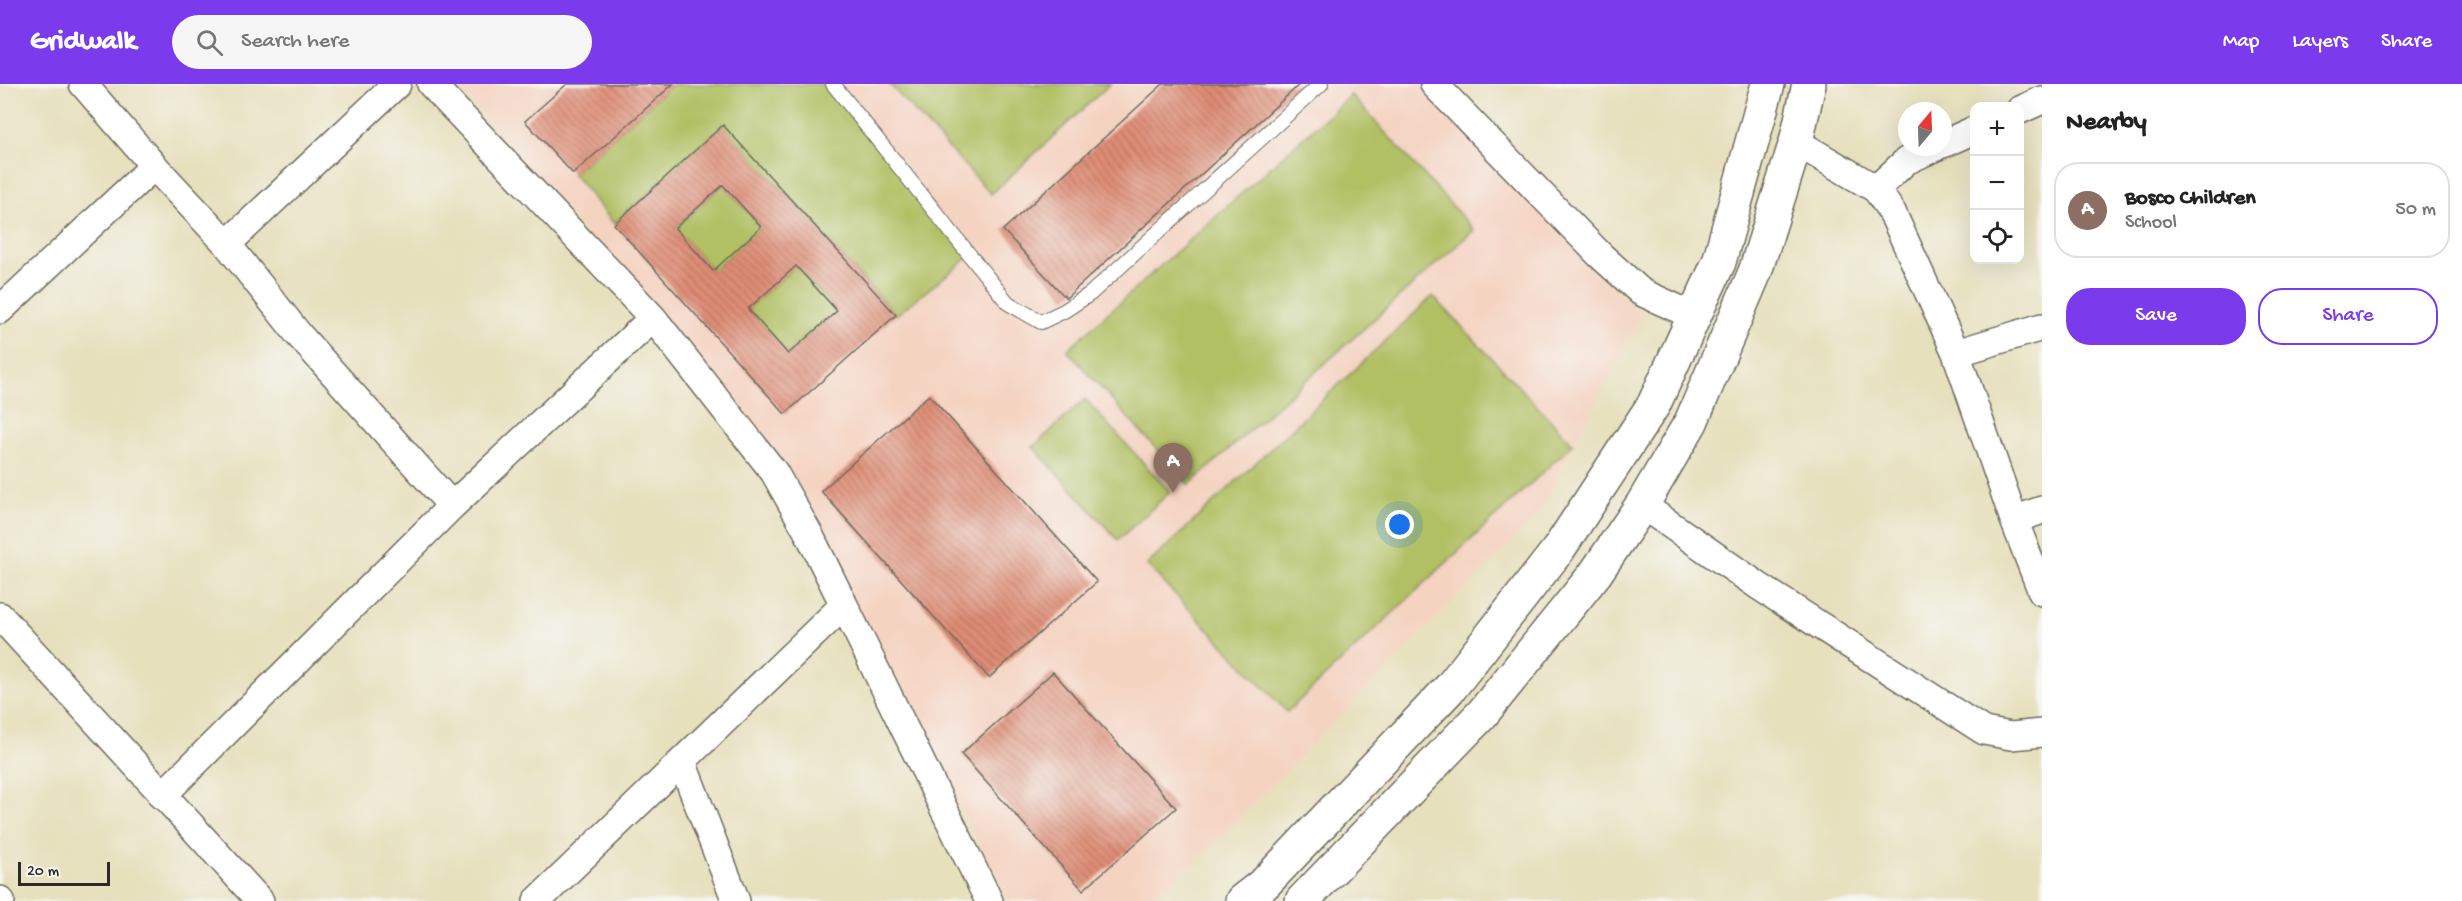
<!DOCTYPE html>
<meta charset="utf-8">
<style>
body{margin:0;font-family:"Gochi Hand",sans-serif;background:#f6f6f6;color:#222}
.controls{position:absolute;right:18px;top:18px;display:grid;overflow:hidden;border-radius:12px;box-shadow:0 6px 24px #0002}
.controls button{width:54px;height:54px;display:grid;place-items:center;padding:0;border:0;border-bottom:2px solid #e0e0e0;background:#fff;color:#222;font:30px sans-serif}
.compass{position:absolute;left:1898px;top:18px;width:54px;height:54px;border-radius:50%;background:#fff;box-shadow:0 6px 24px #0002;rotate:19deg}
.scale{position:absolute;left:18px;bottom:15px;width:92px;box-sizing:border-box;padding-left:6px;border:3px solid #2b2b2b;border-top:0;font-size:16px;line-height:21px;white-space:nowrap;color:#2b2b2b;-webkit-text-stroke:4px #f6f6f2;paint-order:stroke}
.you{position:absolute;left:1400px;top:441px;width:21px;height:21px;margin:-15px;border:4px solid #fff;border-radius:50%;background:#1a73e8;box-shadow:0 0 0 9px #1a73e833}
.badge{display:grid;place-items:center;width:39px;height:39px;border-radius:50%;background:#7c3aed;color:#fff;font-size:20px;font-weight:700}
.pin{position:absolute;translate:-50% -50px;filter:drop-shadow(0 2px 3px #0008)}
.pin::after{content:'';position:absolute;top:32px;width:21px;height:18px;background:inherit;clip-path:polygon(0 0,100% 0,50% 100%)}
.list{margin:0;padding:0;list-style:none}
h2{display:flex;justify-content:space-between;align-items:center;height:78px;margin:0;padding:0 24px;font-size:26px}
h2 small{font-size:20px;font-weight:400;color:#767676}
.list li{display:grid;grid-template-columns:39px 1fr auto;gap:18px;align-items:center;box-sizing:border-box;height:96px;margin:0 12px 12px;padding:0 12px;border:2px solid #e0e0e0;border-radius:24px}
.list b{display:block;font-size:22px;white-space:nowrap}
.list p{margin:0;font-size:20px;white-space:nowrap;color:#767676}
.list em{font-size:20px;font-style:normal;color:#767676}
.actions{display:flex;gap:12px;padding:18px 24px}
.actions a{flex:1;padding:14px 0;border:2px solid #7c3aed;border-radius:24px;text-align:center;font-size:21px;color:#7c3aed}
.actions .main{background:#7c3aed;color:#fff}
.icon{flex:none;width:33px;height:33px;fill:none;stroke:currentColor;stroke-width:2;stroke-linecap:round;stroke-linejoin:round}
.map{position:relative;flex:none;width:2042px;height:817px;overflow:hidden}
header{display:flex;align-items:center;gap:36px;box-sizing:border-box;height:84px;padding:0 30px;background:#7c3aed;color:#fff}
header strong{font-size:28px}
nav{display:flex;gap:33px;margin-inline-start:auto;font-size:21px}
.search{width:420px;height:54px;background:#f6f6f6;display:flex;align-items:center;gap:15px;box-sizing:border-box;padding:0 21px;border-radius:33px;color:#767676;font-size:22px}
main{display:flex}
aside{flex:1;background:#fff}
.map>svg:first-child{display:block}
.built{fill:#f5d3c1}
.garden{fill:#b0c063;stroke:#6e7647;stroke-width:1.5}
.building{fill:url(#building-back-hatch);fill-rule:evenodd}
.lines{fill:none;stroke-linecap:round;stroke-linejoin:round}
.lane-casing{stroke:#6d6a5e;stroke-width:16}
.street-casing{stroke:#6d6a5e;stroke-width:30}
.primary-casing{stroke:#6d6a5e;stroke-width:36}
.lane{stroke:#fff;stroke-width:14}
.street{stroke:#fff;stroke-width:27}
.primary{stroke:#fff;stroke-width:33}
</style>
<header>
<strong>Gridwalk</strong>
<div class="search"><svg class="icon" aria-label="search" viewBox="0 0 24 24"><circle cx="10" cy="10" r="6"/><path d="M15 15l6 6"/></svg>Search here</div>
<nav><a>Map</a><a>Layers</a><a>Share</a></nav>
</header>
<main>
<div class="map">
<svg width="2042" height="817" viewBox="0 0 2042 817">
<defs>
<pattern id="building-back-hatch" width="6" height="6" patternUnits="userSpaceOnUse" patternTransform="scale(1.5)"><rect width="6" height="6" fill="#df8d76"/><path d="M-1 5l2 2M0 0l6 6M5-1l2 2" fill="none" stroke="#b57361"/></pattern>
</defs>
<rect width="100%" height="100%" fill="#f6f6f2"/>
<filter id="ink" filterUnits="userSpaceOnUse"><feTurbulence type="fractalNoise" baseFrequency=".0167" numOctaves="2"/><feDisplacementMap in="SourceGraphic" scale="12" xChannelSelector="R" yChannelSelector="G"/><feConvolveMatrix kernelMatrix="1 2 1 2 8 2 1 2 1" color-interpolation-filters="sRGB"/></filter>
<filter id="wash" filterUnits="userSpaceOnUse"><feTurbulence type="fractalNoise" baseFrequency=".008" numOctaves="4" result="noise"/><feDisplacementMap in="SourceGraphic" scale="24" xChannelSelector="R" yChannelSelector="G"/><feGaussianBlur stdDeviation="1.35" result="paint"/><feColorMatrix in="noise" values="0 0 0 0 0 0 0 0 0 0 0 0 0 0 0 0 0 1.4 0 .05"/><feComposite in="paint" operator="in"/></filter>
<g filter="url(#wash)">
<rect width="100%" height="100%" fill="#e7e0bd"/>
<path class="built" d="M457,0H1425L1641,233L1537,432L1227,747L1151,817H1008L786,387Z"/>
<path class="garden" d="M673,0H833L972,171L896,231L723,41L614,140L573,90Z
M889,0H1110L991,110Z
M1351,11L1474,146L1189,401L1067,266Z
M723,101L761,143L713,187L675,144Z
M796,182L837,227L788,270L748,225Z
M1433,212L1573,360L1287,628L1147,481Z
M1085,315L1170,408L1118,456L1033,363Z"/>
<g id="blocks">
<path class="building" d="M567,0H673L573,90L525,37Z
M1163,0H1300L1066,214L1003,146Z
M723,41L896,231L785,330L614,140ZM723,101L761,143L713,187L675,144ZM796,182L837,227L788,270L748,225Z
M929,311L1097,498L989,594L821,407Z
M1053,588L1176,724L1083,806L961,670Z"/>
</g>
</g>
<g filter="url(#ink)">
<use href="#blocks" fill-opacity="0" stroke="#6d6a5e" stroke-width="1.5"/>
<g class="lines">
<defs>
<path id="lane" d="M833,0L1008,219L1041,238L1064,227L1090,210L1321,0"/>
<path id="street" d="M83,0L154,82L227,160L299,251L452,422
M431,0L653,234L774,388L809,450L844,521L537,817
M1434,0L1600,171L1641,208L1696,233
M2020,26L2042,16
M1796,58L1876,105L1892,128L1956,269L2014,436L2042,508
M1943,60L1974,46
M1876,105L1906,77L1936,63
M227,160L397,0
M0,226L154,82
M1956,269L2042,243
M1642,421L1760,503L1984,647L2011,652L2042,649
M2014,436L2042,426
M844,521L989,817
M0,532L260,817
M682,678L736,817
M162,712L452,422L653,234
M0,816L1,817"/>
<path id="primary" d="M1242,817L1265,799L1451,603L1558,466L1654,320L1719,178L1768,0
M1302,817L1482,630L1595,490L1642,421L1691,338L1755,188L1796,58L1809,0"/>
</defs>
<use href="#lane" class="lane-casing"/>
<use href="#street" class="street-casing"/>
<use href="#primary" class="primary-casing"/>
<use href="#lane" class="lane"/>
<use href="#street" class="street"/>
<use href="#primary" class="primary"/>
</g>
</g>
</svg>
<div class="controls">
<button>+</button>
<button>−</button>
<button><svg class="icon" aria-label="locate" viewBox="0 0 24 24"><circle cx="12" cy="12" r="6"/><path d="M12 2v4M12 18v4M2 12h4M18 12h4"/></svg></button>
</div>
<svg class="compass" viewBox="-18 -18 36 36"><path d="M0-13l5 13h-10z" fill="#e53935"/><path d="M0 13l5-13h-10z" fill="#767676"/></svg>
<div class="scale">20 m</div>
<div class="you"></div>
<div class="pin badge" style="left:1173px;top:409px;background:#8d6e63">A</div>
</div>
<aside>
<h2>Nearby<small></small></h2>
<ul class="list">
<li><span class="badge" style="background:#8d6e63">A</span><div><b>Bosco Children</b><p>School</p></div><em>50 m</em></li>
</ul>
<div class="actions"><a class="main">Save</a><a>Share</a></div>
</aside>
</main>
